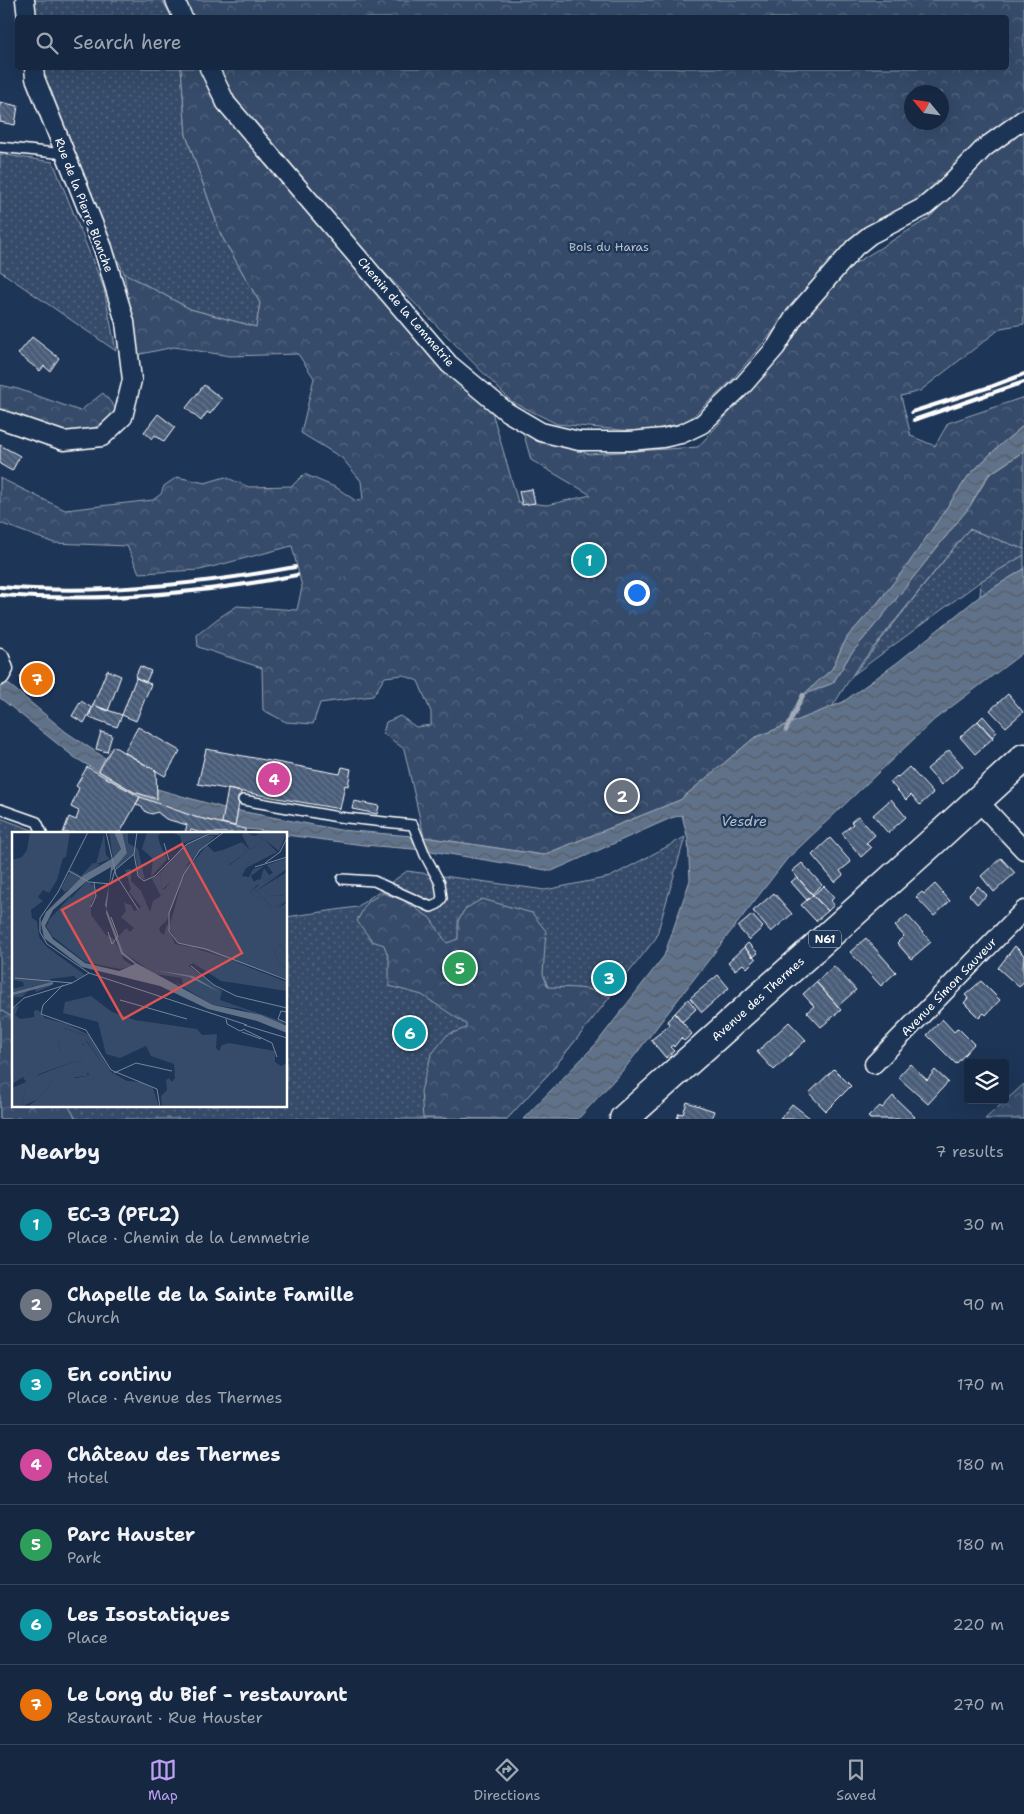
<!DOCTYPE html>
<meta charset="utf-8">
<style>
body{margin:0;font-family:"Shantell Sans",sans-serif;background:#23344c;color:#f1f3f6}
.controls{position:absolute;right:15px;bottom:15px;display:grid;overflow:hidden;border-radius:5px;box-shadow:0 5px 20px #0002}
.controls button{width:45px;height:45px;display:grid;place-items:center;padding:0;border:0;border-bottom:1px solid #35445a;background:#162841;color:#f1f3f6;font:25px sans-serif}
.compass{position:absolute;left:904px;top:85px;width:45px;height:45px;border-radius:50%;background:#162841;box-shadow:0 5px 20px #0002;rotate:299deg}
.you{position:absolute;left:636px;top:592px;width:18px;height:18px;margin:-12px;border:4px solid #fff;border-radius:50%;background:#1a73e8;box-shadow:0 0 0 8px #1a73e833}
.badge{display:grid;place-items:center;width:32px;height:32px;border-radius:50%;background:#bca0f2;color:#fff;font-size:16px;font-weight:700}
.pin{position:absolute;translate:-50% -50%;border:2px solid #fff;box-shadow:0 1px 5px #0006}
.list{margin:0;padding:0;list-style:none}
h2{display:flex;justify-content:space-between;align-items:center;height:65px;margin:0;padding:0 20px;font-size:21px}
h2 small{font-size:16px;font-weight:400;color:#9ea6b1}
.list li{display:grid;grid-template-columns:32px 1fr auto;gap:15px;align-items:center;box-sizing:border-box;height:80px;padding:0 20px;border-top:1px solid #35445a}
.list b{display:block;font-size:19px;white-space:nowrap}
.list p{margin:0;font-size:16px;white-space:nowrap;color:#9ea6b1}
.list em{font-size:16px;font-style:normal;color:#9ea6b1}
.icon{flex:none;width:28px;height:28px;fill:none;stroke:currentColor;stroke-width:2;stroke-linecap:round;stroke-linejoin:round}
.map{position:relative;flex:none;width:1024px;height:1119px;overflow:hidden}
.search{position:absolute;background:#162841;box-shadow:0 5px 20px #0002;left:15px;right:15px;top:15px;height:55px;display:flex;align-items:center;gap:12px;box-sizing:border-box;padding:0 18px;border-radius:5px;color:#9ea6b1;font-size:19px}
.sheet{height:625px;background:#162841}
nav{display:flex;justify-content:space-around;align-items:center;box-sizing:border-box;height:70px;border-top:1px solid #35445a;background:#162841;font-size:14px;color:#9ea6b1}
nav a{display:grid;justify-items:center;gap:2px}
nav .on{color:#bca0f2}
.map>svg:first-child{display:block}
.grass{fill:url(#grass-dots);stroke:#9aa5b4}
.forest{fill:url(#forest-crowns);stroke:#9aa5b4;fill-rule:evenodd}
.water{fill:url(#water-waves);stroke:#a0aab8}
.lines{fill:none;stroke-linecap:round;stroke-linejoin:round}
.stream{stroke:#a0aab8;stroke-width:4.5}
.building{fill:url(#building-back-hatch);stroke:#fff}
.lane-casing{stroke:#fff;stroke-width:12}
.street-casing{stroke:#fff;stroke-width:21}
.primary-casing{stroke:#fff;stroke-width:31}
.lane{stroke:#1d3557;stroke-width:9}
.street{stroke:#1d3557;stroke-width:18}
.primary{stroke:#1d3557;stroke-width:28}
.rail{stroke:#fff;stroke-width:4}
.labels{text-anchor:middle;stroke-width:4.5;stroke-linejoin:round;paint-order:stroke}
.shield{fill:#1d3557;stroke:#bbc2cd;stroke-width:1}
.shield-label{font-size:11px;font-weight:bold;fill:#fff}
.street-label{font-size:12px;fill:#fff;stroke:#1d3557}
.park-label{font-size:12px;fill:#b9c0ca;stroke:#1d3557}
.water-label{font-size:14px;font-style:italic;fill:#b8c0ca;stroke:#1d3557}
.inset-river{fill:none;stroke:#617289;stroke-width:2.5}
.inset-road{fill:none;stroke:#77869a;stroke-width:1}
.view{fill:#de5353;fill-opacity:0.15;stroke:#de5353;stroke-width:2.5}
.inset-edge{fill:none;stroke:#fff;stroke-width:2.5}
</style>
<div class="map">
<svg width="1024" height="1119" viewBox="0 0 1024 1119">
<defs>
<pattern id="grass-dots" width="8" height="8" patternUnits="userSpaceOnUse" patternTransform="scale(1.25)"><rect width="8" height="8" fill="#364b69"/><path d="M2 2h.1M6 6h.1" fill="none" stroke="#546680" stroke-width="1.8" stroke-linecap="round"/></pattern>
<pattern id="forest-crowns" width="20" height="18" patternUnits="userSpaceOnUse" patternTransform="scale(1.25)"><rect width="20" height="18" fill="#364b69"/><path d="M2 6a3 3 0 1 1 6 0M12 15a3 3 0 1 1 6 0" fill="none" stroke="#546680"/></pattern>
<pattern id="water-waves" width="16" height="10" patternUnits="userSpaceOnUse" patternTransform="scale(1.25)"><rect width="16" height="10" fill="#617289"/><path d="M0 5q4-4 8 0t8 0" fill="none" stroke="#555d67"/></pattern>
<pattern id="building-back-hatch" width="6" height="6" patternUnits="userSpaceOnUse" patternTransform="scale(1.25)"><rect width="6" height="6" fill="#4a5d79"/><path d="M-1 5l2 2M0 0l6 6M5-1l2 2" fill="none" stroke="#65758d"/></pattern>
</defs>
<rect width="100%" height="100%" fill="#1d3557"/>
<filter id="ink" filterUnits="userSpaceOnUse"><feTurbulence type="fractalNoise" baseFrequency=".02" numOctaves="2"/><feDisplacementMap in="SourceGraphic" scale="10" xChannelSelector="R" yChannelSelector="G"/><feConvolveMatrix kernelMatrix="1 2 1 2 8 2 1 2 1" color-interpolation-filters="sRGB"/></filter>
<g filter="url(#ink)">
<path class="grass" d="M31,0H162L172,17H33Z
M42,68H181L186,135L221,235L260,303L256,327L190,309L124,273L90,199L46,90Z
M0,154L53,162L104,289L116,351L0,271Z
M969,529L1024,549V555L981,581L853,675Z
M0,818L35,831L36,833H14V1105H286V917L357,907L407,871L545,890L610,877L685,837L656,938L552,1070L507,1119H0Z"/>
<path class="forest" d="M183,0H1024V107L985,139L912,204L863,228L829,265L732,380L687,422L642,432L557,424L511,401L371,259L229,99L215,68H1006V18H192ZM912,92H942V122H912Z
M181,68H199L221,107L490,405L518,502L547,505L591,495L531,460L522,428L589,454L698,447L786,350L797,327L841,272L929,218L985,158L1024,129V324L1001,328L920,391L901,396L911,436L935,446L948,423L1024,397V425L999,446L969,475L909,563L876,605L848,636L841,649L832,669L804,694L833,683L850,655L885,613L970,506L989,475L1024,451V549L969,529L857,668L832,707L754,738L680,800L543,855L424,837L404,749L383,733L386,722L400,716L416,727L431,725V712L418,681L403,675L385,677L373,696L320,703L313,724L286,722L263,710L262,668L198,647L197,635L217,619L237,606L297,610L302,587L292,546L200,570L139,573L127,546L54,543L0,523V478L65,510L153,500L161,494L164,486L177,477L205,483L225,477L249,487L292,486L304,474L337,488L356,501L363,499L361,481L342,458L301,433L314,378L298,354L230,356L174,347L136,355L124,273L190,309L256,327L260,303L221,235L186,135Z
M0,385L18,389L80,411L103,393L118,411L93,429L60,436L0,418Z
M1024,555V569L980,596L981,581Z
M383,893L403,900L430,918L447,943L458,939V921L465,909L482,899L532,913L546,931L543,974L548,987C571,988 589,986 610,997L552,1070L507,1119L423,1118L421,1091L431,1055L447,1035L466,1028V1024L422,995L389,986V959L384,945L372,941L357,921L367,902Z
M0,1010L14,1018V1105H68L76,1119H0Z
M1024,1084V1119H985Z"/>
<path class="water" d="M1024,425V451L988,475L970,506L885,613L850,655L833,683L803,695L832,669L841,649L848,636L876,605L909,563L969,475L999,446Z
M1024,569V652L934,720L787,859L625,1068L578,1119H523L596,1044L664,956L690,880L688,840L682,815L671,818L552,871L425,850L364,845L286,835V833L245,829L195,817L140,797L74,757L0,698V677L66,732L105,758L98,771C117,782 135,795 157,800V789L224,808L340,830L424,837L543,855L680,800L754,738L843,702L898,662L980,596Z"/>
<g class="lines">
<path class="stream" d="M786,730L803,695"/>
</g>
<path class="building" d="M0,102L18,106L15,125L0,122Z
M32,337L59,358L50,371L44,366L40,371L18,354Z
M204,385L222,399L210,414L207,412L201,421L186,408Z
M158,414L175,427L164,442L155,435L152,439L144,432Z
M0,445L20,456L12,471L0,464Z
M532,489L535,503L522,505L519,491Z
M586,554L595,555L591,571L585,569L586,565H583Z
M28,664L54,680L42,696L20,678Z
M140,666L151,671L146,682L135,677Z
M107,670L121,676L108,711L93,705Z
M136,678L151,684L136,721L122,715Z
M1008,694L1023,712L1006,727L990,710Z
M81,701L92,708L84,723L72,716Z
M93,705L122,715L117,727L89,717Z
M983,716L997,732L992,737L978,721Z
M978,721L993,738L975,754L960,737Z
M138,727L180,751L165,776L124,752Z
M101,732L112,735L107,752L96,749Z
M113,746L156,771L157,799L134,792L99,771Z
M206,749L340,774L342,767L351,769L348,786L345,785L340,809L198,784Z
M949,750L963,766L941,785L927,769Z
M87,767L140,797L120,833H63L69,817L76,820L79,811L71,807L79,788L76,786Z
M909,767L933,793L920,805L911,795L906,800L890,782L897,776L898,777Z
M228,789L241,792L235,826L222,823Z
M622,792L626,797L621,801L617,796Z
M140,797L195,817L245,829V833H202L191,830L190,833H185L187,825L166,819L157,812L152,814L146,812L143,808L136,804Z
M891,799L906,817L888,833L873,815Z
M354,801L379,806L377,814L352,809Z
M858,816L875,835L866,843L871,848L861,857L842,833L853,824L851,822Z
M830,838L851,862L840,871L843,875L835,882L812,855Z
M1001,858L1015,873L994,892L981,876Z
M802,863L822,885L812,894L792,871Z
M797,877L813,895L807,900L791,882Z
M935,884L950,901L934,916L916,897L922,892L924,894Z
M824,886L834,897L831,901L834,905L828,911L813,895Z
M978,886L987,895L977,904L969,895Z
M774,893L792,914L771,932L753,911Z
M813,895L828,911L816,921L801,905Z
M752,915L763,927L749,940L738,927Z
M907,915L931,942L911,959L897,943L904,936L895,926Z
M866,938L896,972L881,986L850,952Z
M748,943L758,953L753,957L744,947Z
M1015,946L1024,955L1023,968L1024,981L1019,987L998,968Z
M744,947L756,959L747,968L743,964L735,970L728,962Z
M834,966L856,990L838,1006L816,982Z
M718,975L729,988L702,1012L690,998Z
M981,981L1000,1000L986,1015L984,1013L979,1018L964,1003L968,998L965,995Z
M816,982L841,1010L821,1027L807,1012L814,1006L803,994Z
M688,999L696,1009L682,1022L675,1013Z
M675,1013L692,1034L684,1041L681,1038L674,1047L673,1045L670,1047L674,1051L666,1058L651,1040L670,1025L667,1021Z
M942,1019L954,1032L958,1028L974,1044L956,1064L927,1035Z
M789,1022L806,1040L774,1070L757,1052Z
M910,1064L927,1080L935,1070L948,1082L928,1104L898,1077Z
M834,1069L851,1086L826,1111L809,1093Z
M893,1096L915,1117L913,1119H870L868,1117L880,1106L882,1108Z
M687,1102L714,1111L711,1119H677L679,1113L683,1114Z
M792,1104L810,1118L809,1119H780Z"/>
<g class="lines">
<defs>
<path id="lane" d="M0,147L65,154
M243,800L338,817L413,825L425,855L440,883L442,898L438,904L431,907L374,881L342,879
M0,809L37,822L42,833"/>
<path id="street" d="M25,0L27,18
M175,0L183,18
M209,68L226,103L449,364L507,412L541,432L579,441H630L663,438L681,434L702,424L744,384L776,347L795,316L855,247L870,235L924,207L943,191L984,148L1024,119
M0,419L64,441L102,437L123,417L132,380L125,322L103,248L35,78L34,68
M0,658L4,669L0,676
M978,801L1024,850
M874,1064L1024,910"/>
<path id="primary" d="M624,1119L927,847L1024,758"/>
</defs>
<use href="#lane" class="lane-casing"/>
<use href="#street" class="street-casing"/>
<use href="#primary" class="primary-casing"/>
<use href="#lane" class="lane"/>
<use href="#street" class="street"/>
<use href="#primary" class="primary"/>
<path class="rail" d="M912,412L990,387L1024,374
M914,420L1024,382
M0,587C98,595 199,585 295,567
M0,595C99,602 200,594 297,575"/>
</g>
</g>
<g class="labels">
<rect class="shield" x="809" y="930.5" width="32" height="17" rx="4"/>
<g class="shield-label">
<text x="825" y="943">N61</text>
</g>
<g class="street-label">
<text transform="translate(84 205) rotate(69)" y="4">Rue de la Pierre Blanche</text>
<text transform="translate(406 312) rotate(49)" y="4">Chemin de la Lemmetrie</text>
<text transform="translate(949 987) rotate(-46)" y="4">Avenue Simon Sauveur</text>
<text transform="translate(758 999) rotate(-42)" y="4">Avenue des Thermes</text>
</g>
<g class="park-label">
<text x="609" y="251">Bois du Haras</text>
</g>
<g class="water-label">
<text x="744" y="826">Vesdre</text>
</g>
</g>
<g transform="translate(12 832)">
<rect width="275" height="275" fill="#1d3557"/>
<path d="M135,0H150L146,4L148,12L155,27L139,45L141,27L130,17ZM159,0H198V1L170,12L168,4ZM233,0L242,4L247,2L251,8L238,18L230,3ZM252,0H275L267,19L252,7ZM92,2L94,23L98,27L84,32ZM193,3L203,4L150,58L148,41L170,15ZM230,10L235,20L217,33L211,18ZM275,37L244,59L260,75L275,69L260,79L238,60L246,54L249,45L254,49ZM267,47L275,56V61L268,64L256,63L254,59ZM75,49L82,54L83,64L79,71V83L94,103L101,106L112,128L121,134L108,137L73,130L40,104L34,94ZM269,112L275,125V137L266,130L262,119ZM51,196L75,204L89,232L75,209L70,213L72,225L59,224L48,219L46,210L49,207ZM63,229L70,231L76,244L42,247L26,267L9,275L14,254L27,243Z" fill="#364b69"/>
<path d="M18,0H58L54,25L51,26L45,48L37,61L31,58L26,65L31,69L19,78L20,86L25,89L27,105L35,115L73,143L65,147L62,144L38,147L39,154L24,160L21,154L10,165H0V157L12,154L11,150L0,148V28L10,25L15,18ZM97,0H102L109,17L101,26ZM110,0H116V11L126,17L133,48L127,44L123,22L104,37L103,34L115,21ZM252,0V7L265,20L234,36L230,44L237,45L241,37L252,34L239,44L242,50L246,47L250,49L238,60L260,78L275,71V125L269,112L262,119L266,130L275,137V147L165,110L157,96L172,42L195,13L202,20L211,18L218,33L235,20L230,10L238,18L251,8L247,2H241ZM275,26V37L254,49L249,45L252,36L257,43L261,41L255,33ZM81,31L88,32L53,60L49,56L59,38L69,44ZM177,32L155,88L147,96L148,100L152,103L155,92L163,112L190,117L275,150V159L209,149L181,131L177,134L210,159L208,168L272,190L271,193L229,177L201,173L164,151L171,153L170,146L143,142L111,120L105,106L114,96L118,100L122,96L109,85L114,79L112,71L119,73L122,79L129,75L117,60L119,57L113,38L119,37V49L129,59L138,80L141,69L149,64L140,47L148,41L150,58L153,57L166,39ZM275,40V56L266,47L262,56L254,59L256,63L269,64L275,61V69L260,75L244,59ZM59,64L62,81L52,89L38,93L36,89ZM93,104L97,105L96,115L102,116L104,122L97,128L99,135L72,129L78,121L88,122L87,111ZM79,164L100,180L123,188L185,197L190,203L205,202L204,216L207,219L210,213L217,211L263,219V230L269,234L275,231V275H150L149,264L155,258L154,248L157,246L160,250L163,246L162,232L139,224L134,214L108,226L94,222L86,190L51,181L53,170ZM7,174L3,183L8,187L22,185V179L26,178L33,186L55,192L77,203L99,240L115,249L128,250L141,256L147,275H15L26,267L42,247L57,240L63,246L76,244L77,242L67,237L70,231L63,229L27,242L22,251L14,255L9,275H0V256L14,250L11,245L0,252V176ZM52,196L75,204L89,231L74,209L69,216L72,225L48,219L46,210L51,206Z" fill="#364b69" fill-rule="evenodd"/>
<path d="M102,0H110L115,21L100,39L93,73L111,120L124,131L201,173L249,183L275,194V201L245,189L196,177L148,154L70,135L32,106L29,91L34,80L72,43L101,26L109,17ZM99,35L94,81L109,122L123,132L107,139L73,131L41,107L33,94L41,78L75,49ZM143,138L181,144L207,160L177,145Z" fill="#617289" fill-rule="evenodd"/>
<path class="inset-river" d="M0,162L41,151"/>
<path class="inset-road" d="M76,0L46,60L28,86V100L35,112L77,141L235,193M94,0L104,43L126,77M125,0L122,22L126,44L132,49L143,44L175,12L197,2H207M212,0L188,18L172,42L157,81V99L166,111L194,117L275,148M152,11L157,28M253,31L268,20L275,6M243,35L275,25M57,39L77,50L99,52L103,38L122,22M79,75L84,64L82,51M96,100L100,112L106,104L99,85M179,134L202,153L224,164L275,176M3,146L60,151M51,153L31,173L29,182L74,198L99,238L145,257L148,275M108,168L175,187M0,177L12,166L60,151L77,141M275,180L269,179L266,187L275,191M214,187L215,192L228,199L233,197M232,193L275,206M233,198L260,211L265,225M230,200L249,207M102,241L124,231L160,239"/>
<path class="view" d="M170,12L230,121L111,187L50,78Z"/>
<rect width="275" height="275" class="inset-edge"/>
</g>
</svg>
<div class="controls">
<button><svg class="icon" aria-label="layers" viewBox="0 0 24 24"><path d="M12 4l9 5-9 5-9-5zM3 14l9 5 9-5"/></svg></button>
</div>
<svg class="compass" viewBox="-18 -18 36 36"><path d="M0-13l5 13h-10z" fill="#e53935"/><path d="M0 13l5-13h-10z" fill="#9ea6b1"/></svg>
<div class="you"></div>
<div class="pin badge" style="left:589px;top:560px;background:#0f9aa8">1</div>
<div class="pin badge" style="left:622px;top:796px;background:#6b7280">2</div>
<div class="pin badge" style="left:609px;top:978px;background:#0f9aa8">3</div>
<div class="pin badge" style="left:274px;top:779px;background:#d1479c">4</div>
<div class="pin badge" style="left:460px;top:968px;background:#2e9e5b">5</div>
<div class="pin badge" style="left:410px;top:1033px;background:#0f9aa8">6</div>
<div class="pin badge" style="left:37px;top:679px;background:#e8710a">7</div>
<div class="search"><svg class="icon" aria-label="search" viewBox="0 0 24 24"><circle cx="10" cy="10" r="6"/><path d="M15 15l6 6"/></svg>Search here</div>
</div>
<section class="sheet">
<h2>Nearby<small>7 results</small></h2>
<ul class="list">
<li><span class="badge" style="background:#0f9aa8">1</span><div><b>EC-3 (PFL2)</b><p>Place · Chemin de la Lemmetrie</p></div><em>30 m</em></li>
<li><span class="badge" style="background:#6b7280">2</span><div><b>Chapelle de la Sainte Famille</b><p>Church</p></div><em>90 m</em></li>
<li><span class="badge" style="background:#0f9aa8">3</span><div><b>En continu</b><p>Place · Avenue des Thermes</p></div><em>170 m</em></li>
<li><span class="badge" style="background:#d1479c">4</span><div><b>Château des Thermes</b><p>Hotel</p></div><em>180 m</em></li>
<li><span class="badge" style="background:#2e9e5b">5</span><div><b>Parc Hauster</b><p>Park</p></div><em>180 m</em></li>
<li><span class="badge" style="background:#0f9aa8">6</span><div><b>Les Isostatiques</b><p>Place</p></div><em>220 m</em></li>
<li><span class="badge" style="background:#e8710a">7</span><div><b>Le Long du Bief - restaurant</b><p>Restaurant · Rue Hauster</p></div><em>270 m</em></li>
</ul>
</section>
<nav>
<a class="on"><svg class="icon" aria-label="map" viewBox="0 0 24 24"><path d="M3 6l6-2 6 2 6-2v14l-6 2-6-2-6 2zM9 4v14M15 6v14"/></svg>Map</a>
<a><svg class="icon" aria-label="directions" viewBox="0 0 24 24"><path d="M12 3l9 9-9 9-9-9zM9 14v-3h6M13 9l2 2-2 2"/></svg>Directions</a>
<a><svg class="icon" aria-label="saved" viewBox="0 0 24 24"><path d="M7 4h10v16l-5-4-5 4z"/></svg>Saved</a>
</nav>
